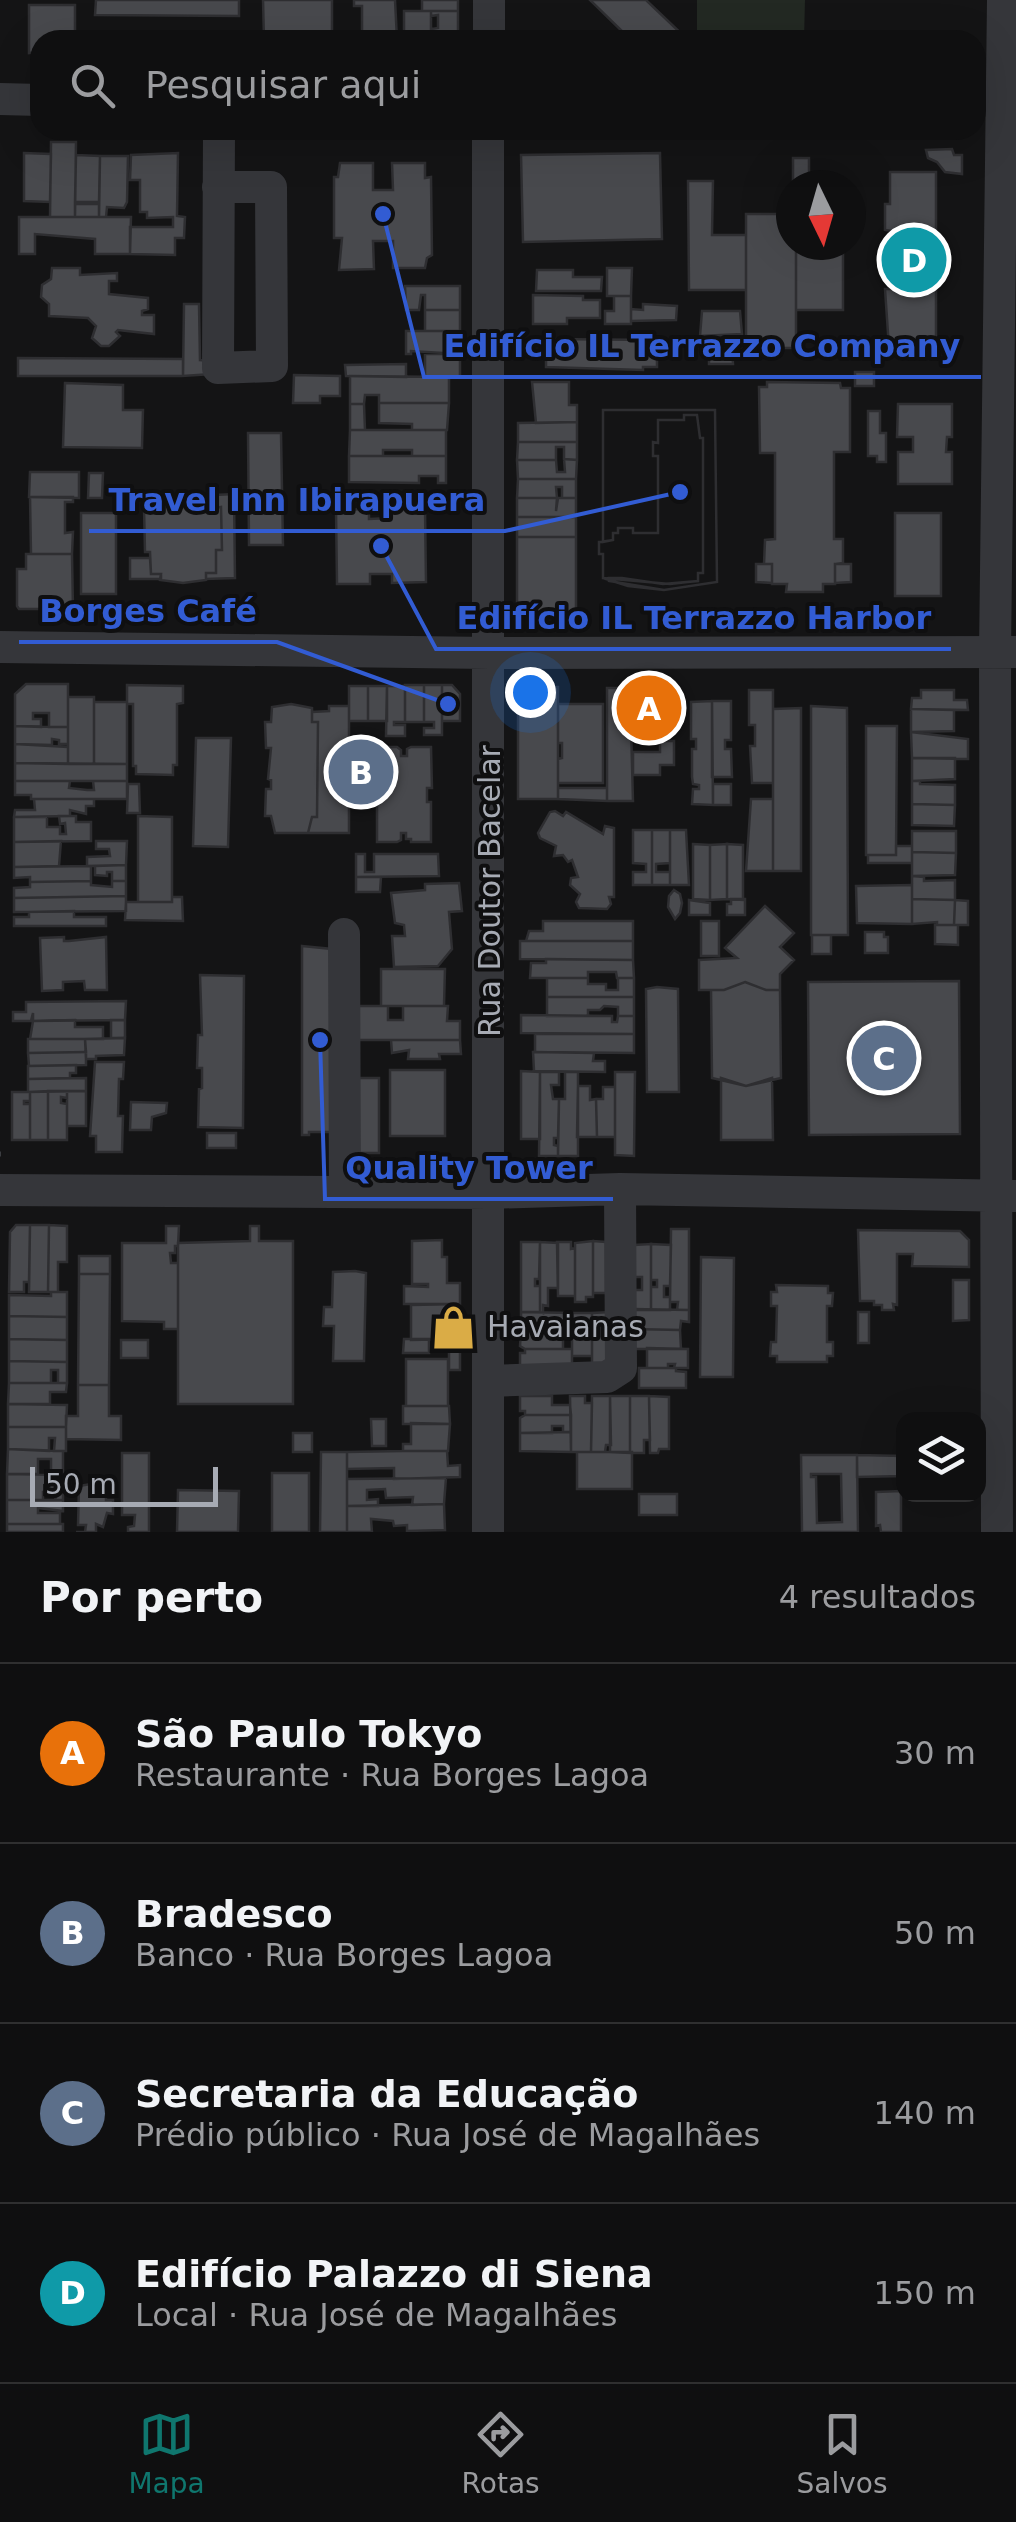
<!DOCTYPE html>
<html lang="pt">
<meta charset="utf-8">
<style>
body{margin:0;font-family:"DejaVu Sans",sans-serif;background:#1d1d1e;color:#f1f3f6}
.controls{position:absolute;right:30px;bottom:30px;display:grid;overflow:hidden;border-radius:20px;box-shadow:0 10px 40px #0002}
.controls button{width:90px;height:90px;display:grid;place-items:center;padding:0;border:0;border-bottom:2px solid #2f2f30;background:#0f0f10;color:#f1f3f6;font:50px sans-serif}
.compass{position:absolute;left:776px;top:170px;width:90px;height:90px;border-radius:50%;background:#0f0f10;box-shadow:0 10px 40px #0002;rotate:175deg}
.scale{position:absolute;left:30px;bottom:25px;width:188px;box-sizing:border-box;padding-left:10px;border:5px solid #a7abb4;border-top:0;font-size:28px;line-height:35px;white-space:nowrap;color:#a7abb4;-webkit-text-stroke:8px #0f0f10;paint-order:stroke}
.you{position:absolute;left:530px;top:692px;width:35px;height:35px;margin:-25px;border:8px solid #fff;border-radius:50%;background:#1a73e8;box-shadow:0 0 0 15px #1a73e833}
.badge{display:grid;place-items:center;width:65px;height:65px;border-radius:50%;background:#0f766e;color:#fff;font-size:32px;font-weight:700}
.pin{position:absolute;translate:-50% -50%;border:5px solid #fff;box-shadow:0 2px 10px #0006}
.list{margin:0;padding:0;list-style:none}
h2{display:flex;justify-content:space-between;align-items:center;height:130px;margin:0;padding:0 40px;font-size:42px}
h2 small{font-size:32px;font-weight:400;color:#9b9c9f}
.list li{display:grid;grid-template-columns:65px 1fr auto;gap:30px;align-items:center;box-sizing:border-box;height:180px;padding:0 40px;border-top:2px solid #2f2f30}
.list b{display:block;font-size:38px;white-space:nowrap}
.list p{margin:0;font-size:32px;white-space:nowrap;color:#9b9c9f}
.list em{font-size:32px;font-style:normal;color:#9b9c9f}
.icon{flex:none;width:55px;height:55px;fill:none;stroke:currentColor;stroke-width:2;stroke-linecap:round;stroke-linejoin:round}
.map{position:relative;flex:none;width:1016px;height:1532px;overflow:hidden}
.search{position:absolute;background:#0f0f10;box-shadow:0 10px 40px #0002;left:30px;right:30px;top:30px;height:110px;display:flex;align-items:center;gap:25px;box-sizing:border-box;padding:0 35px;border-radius:30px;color:#9b9c9f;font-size:38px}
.sheet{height:850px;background:#0f0f10}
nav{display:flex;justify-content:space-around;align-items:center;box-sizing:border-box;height:140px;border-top:2px solid #2f2f30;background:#0f0f10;font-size:28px;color:#9b9c9f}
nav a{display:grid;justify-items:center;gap:5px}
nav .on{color:#0f766e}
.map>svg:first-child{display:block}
.green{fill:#232923}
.building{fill:#48494d;stroke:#2e2e31;stroke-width:2.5;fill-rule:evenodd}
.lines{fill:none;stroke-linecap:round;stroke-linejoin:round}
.path{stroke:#3b3d41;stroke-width:5;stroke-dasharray:5 8;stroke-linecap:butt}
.minor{stroke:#35363a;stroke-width:32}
.labels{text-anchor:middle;stroke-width:8;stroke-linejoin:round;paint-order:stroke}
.street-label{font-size:30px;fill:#a7abb4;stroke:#0f0f10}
.poi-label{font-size:30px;fill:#a7abb4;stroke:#0f0f10;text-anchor:start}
.leader{fill:none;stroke:#325cd3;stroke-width:4}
.callout-dot{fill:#325cd3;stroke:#0f0f10;stroke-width:4}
.callout-label{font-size:32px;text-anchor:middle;font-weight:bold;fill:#325cd3;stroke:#0f0f10;stroke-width:8;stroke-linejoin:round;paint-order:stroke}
</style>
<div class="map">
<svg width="1016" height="1532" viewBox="0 0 1016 1532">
<rect width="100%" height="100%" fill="#141415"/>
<path class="green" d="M697,0H805L804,40H697Z"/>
<path class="building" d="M96,0H239V16L95,15Z
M263,0H332V40H264Z
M354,0H395L397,39L362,40V6H354Z
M422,0H458V11H422Z
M590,0H646L688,40H631Z
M29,5H75V40H40V56L39,52L29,53Z
M404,11H431V40H404Z
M431,11H458V40H431V29L438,28V15L431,16Z
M51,142H76L75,217H50Z
M952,149L954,155H962V174L945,172L937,162L928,158L926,150Z
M24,153L51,154L50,202L24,201Z
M178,153L177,216L185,217L184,238H175V255L130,254V227H173V217L147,218V212H140V180H130L131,155Z
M660,153L662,239L523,242L521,155Z
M76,155L100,156L99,202H75Z
M100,156H128L127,202L124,208L107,207L106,217H99Z
M793,158H809V181H793Z
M340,163H373V190H393L392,163H425V178L431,177L432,255L427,258L425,268H393V241H373L374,269L339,270L342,238H334V177H338Z
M890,172H936V348H889L885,289H891L892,231L885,230V204H890Z
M688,181H713L712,235H746V290H689Z
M75,204H99V217H75Z
M746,214H791V245H796V348H746Z
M19,217H131L130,254H95V239L35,234V254H19Z
M796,245H843V310H796Z
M52,268H80V275L117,273V281H109V294L148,298V309L142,311V315H154V334L118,330L116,332L120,336L109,346H101L92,338L96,326L88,318L49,316V304L41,297L42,285L51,279Z
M607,268H632L631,296H607Z
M537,270H573V277H602L601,291H536Z
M405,286H460V310H425V295H421L419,310H406Z
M533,295L583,296V300H600V318H567V324H533Z
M614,296H631V324H605V311H614Z
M184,304H199L200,360L213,361L212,374L183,376Z
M643,304L677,306L676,320L631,321V309L643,310Z
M425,310H460V331H425Z
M702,311H740L742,334L700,336Z
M406,331H460V354L411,351V354H406Z
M546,339L657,340V367H643V370L546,367Z
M709,348H732L733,364H709Z
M425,354H460V377H425Z
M18,358L183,359V376H18Z
M406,364V377L346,376L345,365Z
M855,372H874V386H855Z
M294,375L340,376V396H320V403H293Z
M350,376L449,377V403H379V395H365L364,404H350Z
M532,382H569V405H577V422L536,423Z
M767,382L840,383L841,388H850V452H834V539H843V563L835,564V584H823V592H786L787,584H772V564H764L765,540L775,539V453H760L759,387H767Z
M65,383L123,385V410H143L142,448L63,447Z
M379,403H449L447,430H412V424L379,423Z
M350,404H364L365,430H350Z
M898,404H952V437H947L946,452H952V484H898V452H913V437H897Z
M603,410H715L717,582L664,590L609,581V578H622L663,584L698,581V573H703V438H700L697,415H684V420H658V443L653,442V456H658V533H633V528H618V533H613V540L603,542Z
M603,410H715L717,582L664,590L628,586L603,578V554H599V542H603Z
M868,411H880V433H886V462H877V456H868Z
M684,415H697L700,438H703V573H698V581L670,584L603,578V554H599V542L613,540V533H618V528H633V533H658V456H653V442L658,443V420H684Z
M577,422V442H518V423Z
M350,430H446V456H412V450H383V456H349Z
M248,433H281L283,545H249Z
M518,442H577V460L564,459V447H556V460H517Z
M349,456H446V483H438V476H419V483L349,482Z
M564,459L577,460L576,479H518L517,460H556L557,472H565Z
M30,472H79V498L29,497Z
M89,473H103L102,498H88Z
M518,479H576V498H562V487H556L557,498H517Z
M234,494L235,578L206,579V573H216V550H222L221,507L215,508V495Z
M151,495H173V507H193V495H215V508L221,507L222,550H216V573H206V580L183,583L160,580L161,574H151L150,552H145L144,508L151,509Z
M30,497H73V502H65V533L73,532L72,554H31Z
M517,498H557L556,511L558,498H576V517H517Z
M425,508L426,582L392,583V574H370V584H337L336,510L369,509V519L391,518V509Z
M81,513H116V594H81Z
M895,513H941V596H895Z
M517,517H576V537H517Z
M517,537H576V617H517Z
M26,554H72L73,609H19L17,606V569H26Z
M130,558H150L151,574H161V579H130Z
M756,564H772V583L756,582Z
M835,564H851V582L835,583Z
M26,684H68V727H49V713H33V719H41V727L15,726V694Z
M127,685L183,686V703L177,704V765H173V775L136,774V766H133V704H127Z
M424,685V722H405V685Z
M424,685H442V735H424V728H434V722H424Z
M442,685H452L460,694V721H442Z
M349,686H368V721H349Z
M368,686H387V721H368Z
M387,686H405V722H394V725H405V736H386Z
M528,686L558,687V799H518V696Z
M607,688H633V720L624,719V726H631L633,801H607Z
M633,688L653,689L654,725H633Z
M653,689H674V732H665L663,725H654Z
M749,690H773V783H752L750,746H755V725H749Z
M921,690H954V700H967L968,710L911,709L912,698H921Z
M68,697H94V764H68Z
M712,701L713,805L692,804L693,789H699V785L693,784L692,777V749H696V739H691V702Z
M712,701H731V740H725V749H731L732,777H712Z
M94,702H127V764H94Z
M291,704L312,708V722H318L317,817H312L308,833H275L271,816H265L266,789H271V780L268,779L271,748H266L265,722H271L272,707Z
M558,704H603V783H558V759L562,758V743H558Z
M329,706H349V833H308L312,817H317L318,722H312V712L329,711Z
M811,706L847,708L848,935H811Z
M801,708V871H773V709Z
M911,709L954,710V731L911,732Z
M15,726L68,727V744H59V740L52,739V745L15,744Z
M866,726H897L896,855H866Z
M911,732L968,739V759L912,758Z
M196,738H231L228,847L193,846Z
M660,741H674V765H660V775H633V752H660Z
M15,744L68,747V764L15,763Z
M376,747H397L401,750V756H407V749L411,747H431L432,788H427V802H431V842H411V839H406V833H401V840L397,842H377V802H380V788H376Z
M912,758H955V779L912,781Z
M15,763L127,764V781H15Z
M15,781H70L69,788L87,790H94L93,781H127V799H31V795H15Z
M912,781H920V784L955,785V805L912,804Z
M128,784H139L140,813H127Z
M713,784H731V805H713Z
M558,788H607V801L558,799Z
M34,799H94V806H86V814L70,810V816L14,817L15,810H35Z
M751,799H773V871H746Z
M912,804L955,805L954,826L912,825Z
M555,811L563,816L566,812L603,834L605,826L614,828V897H609L611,904L607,909L579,908L576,902L580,894L570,885L571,878L578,877L572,860L568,862L563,855L554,856L556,846L540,838L538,833L550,812Z
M59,816H76V822H91V841L14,842V817H47V827H60V834H66L65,823L60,824Z
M138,816L172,817V902H138Z
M633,830H652V885H633V872H646V864L633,863Z
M652,830H670V863L656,864V872H670V885H652Z
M670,830H686L689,885H670Z
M912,831H956V853L912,852Z
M61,841L59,866L14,867V842Z
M96,841H127L126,865L87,866V857L110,856L109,849H96Z
M693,844L710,845V900L693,899Z
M727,844L743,845V900L727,899Z
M727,844V899L710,900V845Z
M896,846H912V863H868V855H896Z
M912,852L956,853L955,875L912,876Z
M356,854H365V872H374V854H438L439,876L356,877Z
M126,865V881H112V872H107V876L95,875V866Z
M91,866V881L30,882V877L14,878V867Z
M912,876L924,877V881L955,880V900L912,899Z
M356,877H381L380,892H356Z
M91,881V885L112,887V881H126V896L14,898V888L30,887V882Z
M459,883L462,911L449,912L452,949L438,966L394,967L392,936H405L404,925L395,923L391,893L425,890V884Z
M912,885V924L857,923L856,886Z
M674,890L680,894L682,903L680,913L675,919L668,907L669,896Z
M126,896V911L14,912V898Z
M172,897H182L183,921L125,920L126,902H172Z
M731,899H745V915H727V904H731Z
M912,899L955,900L954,925H937V922L912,924Z
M689,900L710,903V915H689Z
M955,900L968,901V925H954Z
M765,906L794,933L780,947L794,960L780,974V990H766L745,982L724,990H699V960L737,958L725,948Z
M74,911V917H106V926H14V917H29V912Z
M543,921H633V941H526L529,931H543Z
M701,921H719V956H701Z
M935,925H958V945L935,944Z
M865,932H884V937H888V953H865Z
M812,935H831V954H812Z
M64,937V941H69L106,937L107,990H85L84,981L63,982V990L42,991L40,938Z
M520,941H633V960L520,959Z
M302,946L332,949V1132H309V1135H302Z
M546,959L633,960L634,978H617L616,972H588V978H530L531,963H546Z
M381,969H445L444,1006H381Z
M200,975L244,976L243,1128L198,1127L199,1089L202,1088V1068H197L198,1035H202Z
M547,978H588V984H606V990H618V978H634V997H547Z
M959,981L960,1134L809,1135L808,982Z
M745,982L766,990H780L781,1078L746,1086L712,1078L711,990H724Z
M657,987L678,989L679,1092H647L646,989Z
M547,997H634V1016H618V1007L604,1006L600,1010H588V1016H547Z
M126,1001L125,1020L33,1021V1013L31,1021H13V1012H26V1002Z
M356,1006H388V1020H403V1006H448L447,1021H460V1040H356Z
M521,1015L612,1016V1022H617L618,1016H634V1034L521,1033Z
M75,1020V1027H103V1039H30L33,1021Z
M111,1020H125V1038H111Z
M535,1034H634V1053L535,1052Z
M125,1038L124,1055L96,1056V1059H86L85,1039Z
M28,1039H85L86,1052L28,1053Z
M391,1040H460L461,1054H439L440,1059H408L409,1050L392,1053Z
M86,1052V1065L29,1066L28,1053Z
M533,1052L594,1053L593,1061H605V1072L534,1071Z
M95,1062H124L123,1079H119L118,1116H123L122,1152H96V1136H90Z
M76,1065V1073H70V1078L28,1079V1066Z
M390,1070H445V1136H390Z
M521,1071L540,1072V1139H521Z
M540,1072H559V1085H551L553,1099H559L558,1138H554V1145L558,1146V1156H539Z
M565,1072H578V1156H558L559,1099H565Z
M615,1072H635L634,1156L615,1155Z
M86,1078V1091L28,1092V1079Z
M350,1078H379V1153H349Z
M721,1078L746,1086L772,1078L773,1140H721Z
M578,1086H590V1100L596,1099L597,1137H577Z
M603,1087H615V1137H597L596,1099H603Z
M48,1091H67V1098L61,1097V1103L67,1104V1140H48Z
M48,1091V1140H30V1092Z
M67,1091H86V1126H67Z
M12,1092H30V1101H24V1104H30V1140H12Z
M131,1102L167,1103L166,1113L152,1117L151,1130H130Z
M207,1133H236V1148H207Z
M16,1225H30L29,1282H24V1292H9L10,1232Z
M30,1225H49L48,1292H29Z
M49,1225L67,1226V1262H58V1292H48Z
M166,1226H179L178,1246H175V1253H170L171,1263H178V1329H164V1322L122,1321V1243H166Z
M250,1226H259V1241H293V1404H178V1243L250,1241Z
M671,1229H689V1310H677L678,1302H670Z
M858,1230L960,1231L969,1240V1267L912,1266L913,1254H897V1305L893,1304L894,1310H882V1305H874V1301H860Z
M442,1240V1257H447V1283H460V1304H404V1286L428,1287V1284H412V1241Z
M593,1241V1297H586V1302H575V1243Z
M593,1241L606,1242V1293H593Z
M521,1242H540L539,1279H535V1286H540V1312H521Z
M540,1242L558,1243V1288H548V1306L543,1305V1313L540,1312Z
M557,1242H571V1249L575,1248V1296H558Z
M651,1244L671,1245L670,1286H664V1297H670V1310H651V1287H657V1280H651Z
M651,1244V1310H634V1290H642V1277H634V1245Z
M79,1256H110V1274H79Z
M701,1257L734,1258L733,1377H700Z
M355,1271L366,1273L364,1361H333L334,1326H323L324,1307H332L333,1272Z
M79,1274H110L109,1385H78Z
M953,1280H969V1320L953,1321Z
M776,1285L828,1286V1293H833L832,1306H827V1342H833V1356H827V1362H777V1356H770L771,1342H776L777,1306H771V1292H777Z
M51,1292H67V1317L9,1316V1295L51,1296Z
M460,1304V1339L411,1340V1305Z
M631,1309L689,1310V1322L681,1321L680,1330L632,1329Z
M521,1312L572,1313V1331H521Z
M611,1312V1367H592V1313Z
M858,1312H869V1343H858Z
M572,1313H592V1356H572V1337H575Z
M9,1316L67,1317V1340L9,1339Z
M632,1329L680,1330L681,1349H632Z
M521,1331H572V1337H563V1349H525L520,1346Z
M9,1339L67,1340V1362L9,1361Z
M404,1339H429V1353H403Z
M460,1339V1370H449V1340Z
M121,1340H148V1358H121Z
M647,1348L688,1349V1368H674L675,1364H668V1368H647Z
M525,1349H572V1367H520V1353H525Z
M406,1359H448V1406H406Z
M9,1361L67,1362V1383H58V1370H51V1383H9Z
M639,1368H676V1371L686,1372V1388H639Z
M9,1383H67L66,1392H50V1404H8Z
M78,1385H109V1416H121V1440L66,1439V1416H78Z
M520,1396H552V1405H570L571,1415H525V1411H520Z
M570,1396H585V1403H592L591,1452H571Z
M592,1396H610L611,1445H606L605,1452H591Z
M610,1396H630V1453L610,1452Z
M630,1396H649L650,1440H644V1453H630Z
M649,1396L669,1397V1449H659L658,1453H650Z
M8,1404L67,1405L66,1427H8Z
M403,1406H449L450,1424H403Z
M525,1415H571V1432H563V1426H552V1433H520V1418Z
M371,1419H386V1446H372Z
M411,1423L450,1424L448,1451H403V1444H411Z
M8,1427H66V1451H54L55,1438H49V1451L8,1449Z
M571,1432V1452L520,1451V1433Z
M293,1433H312V1452H293Z
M8,1449L63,1451V1475H51V1459H38V1474H7Z
M403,1451H447L448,1466L460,1465V1477L394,1479V1468L347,1469V1452Z
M321,1452H347V1532H320Z
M577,1452H632V1489H577Z
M122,1453H149V1532H128V1527L134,1526L135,1515H122Z
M801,1455H857L858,1532H802ZM811,1474H841L842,1522L817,1523L816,1477H811Z
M857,1455L904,1456V1476L857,1477Z
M272,1473H309V1532H272Z
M7,1474L63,1475V1500H55L58,1488L43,1492V1500H7Z
M97,1478H106V1500H113V1514L107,1513L103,1527L96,1524V1532H76H85L86,1525H78L79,1486L97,1483Z
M446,1478L444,1504L412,1505L413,1497L386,1498L385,1489L367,1490V1500L378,1499V1506H347V1479Z
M178,1490L239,1491L238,1532H177Z
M901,1491V1532H881L880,1525L876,1526V1492Z
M639,1494H677V1515H639Z
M7,1500H63V1511L38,1508V1513H60V1524H7Z
M444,1504L445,1530L407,1531V1525L394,1526L393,1521L371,1519L372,1532H347V1506Z
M7,1524H63V1532H7Z"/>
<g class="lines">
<path class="path" d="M0,1154H1"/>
<path class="minor" d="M489,40V0
M0,99L40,100
M218,187H271L272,366L218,368L219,130
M0,647L490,653L1016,652
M344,934L345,1192
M0,1190L489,1193L620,1189L1015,1196
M488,1381L607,1377L621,1368L620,1189
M488,1532V130
M997,1532L995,652L1003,0"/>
</g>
<defs>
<symbol id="shop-bare" viewBox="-9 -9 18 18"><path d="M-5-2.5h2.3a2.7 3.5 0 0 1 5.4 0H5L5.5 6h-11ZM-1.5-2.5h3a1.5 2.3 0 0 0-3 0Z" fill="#daac46" stroke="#0f0f10" stroke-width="2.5" paint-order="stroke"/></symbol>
</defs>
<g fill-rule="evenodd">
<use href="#shop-bare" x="422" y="1296" width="63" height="63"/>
</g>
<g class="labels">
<g class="street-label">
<text transform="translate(490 891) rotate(-90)" y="10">Rua Doutor Bacelar</text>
</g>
<g class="poi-label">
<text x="487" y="1337">Havaianas</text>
</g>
</g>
<path class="leader" d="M383 214L424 377H981M680 492L505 531H89M448 704L277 642H19M381 546L436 649H951M320 1040L325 1199H613"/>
<g class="callout-dot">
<circle cx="383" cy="214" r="10"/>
<circle cx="680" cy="492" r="10"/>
<circle cx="448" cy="704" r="10"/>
<circle cx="381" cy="546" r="10"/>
<circle cx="320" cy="1040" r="10"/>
</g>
<g class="callout-label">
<text x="702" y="357">Edifício IL Terrazzo Company</text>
<text x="297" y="511">Travel Inn Ibirapuera</text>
<text x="148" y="622">Borges Café</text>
<text x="694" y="629">Edifício IL Terrazzo Harbor</text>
<text x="469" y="1179">Quality Tower</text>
</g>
</svg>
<div class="controls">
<button><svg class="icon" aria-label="layers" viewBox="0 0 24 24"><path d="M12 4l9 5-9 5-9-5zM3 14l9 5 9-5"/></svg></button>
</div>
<svg class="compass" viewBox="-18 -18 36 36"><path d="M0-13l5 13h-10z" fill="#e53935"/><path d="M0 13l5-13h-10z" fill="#9b9c9f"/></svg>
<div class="scale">50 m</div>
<div class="you"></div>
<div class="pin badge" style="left:649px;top:708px;background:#e8710a">A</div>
<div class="pin badge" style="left:361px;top:772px;background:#5c6f8a">B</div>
<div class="pin badge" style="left:884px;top:1058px;background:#5c6f8a">C</div>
<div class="pin badge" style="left:914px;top:260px;background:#0f9aa8">D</div>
<div class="search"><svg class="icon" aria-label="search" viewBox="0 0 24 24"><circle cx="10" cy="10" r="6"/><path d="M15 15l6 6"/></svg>Pesquisar aqui</div>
</div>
<section class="sheet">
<h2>Por perto<small>4 resultados</small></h2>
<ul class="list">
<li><span class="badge" style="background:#e8710a">A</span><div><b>São Paulo Tokyo</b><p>Restaurante · Rua Borges Lagoa</p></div><em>30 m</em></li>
<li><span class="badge" style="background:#5c6f8a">B</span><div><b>Bradesco</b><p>Banco · Rua Borges Lagoa</p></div><em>50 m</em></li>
<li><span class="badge" style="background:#5c6f8a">C</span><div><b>Secretaria da Educação</b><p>Prédio público · Rua José de Magalhães</p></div><em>140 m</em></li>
<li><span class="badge" style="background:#0f9aa8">D</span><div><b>Edifício Palazzo di Siena</b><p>Local · Rua José de Magalhães</p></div><em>150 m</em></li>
</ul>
</section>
<nav>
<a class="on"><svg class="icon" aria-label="map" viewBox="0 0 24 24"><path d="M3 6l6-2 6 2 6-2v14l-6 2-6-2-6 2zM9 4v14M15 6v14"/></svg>Mapa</a>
<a><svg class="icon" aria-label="directions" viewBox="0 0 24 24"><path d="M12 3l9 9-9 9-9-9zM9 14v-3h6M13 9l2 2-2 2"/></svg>Rotas</a>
<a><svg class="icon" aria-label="saved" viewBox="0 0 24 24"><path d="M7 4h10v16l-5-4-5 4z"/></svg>Salvos</a>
</nav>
